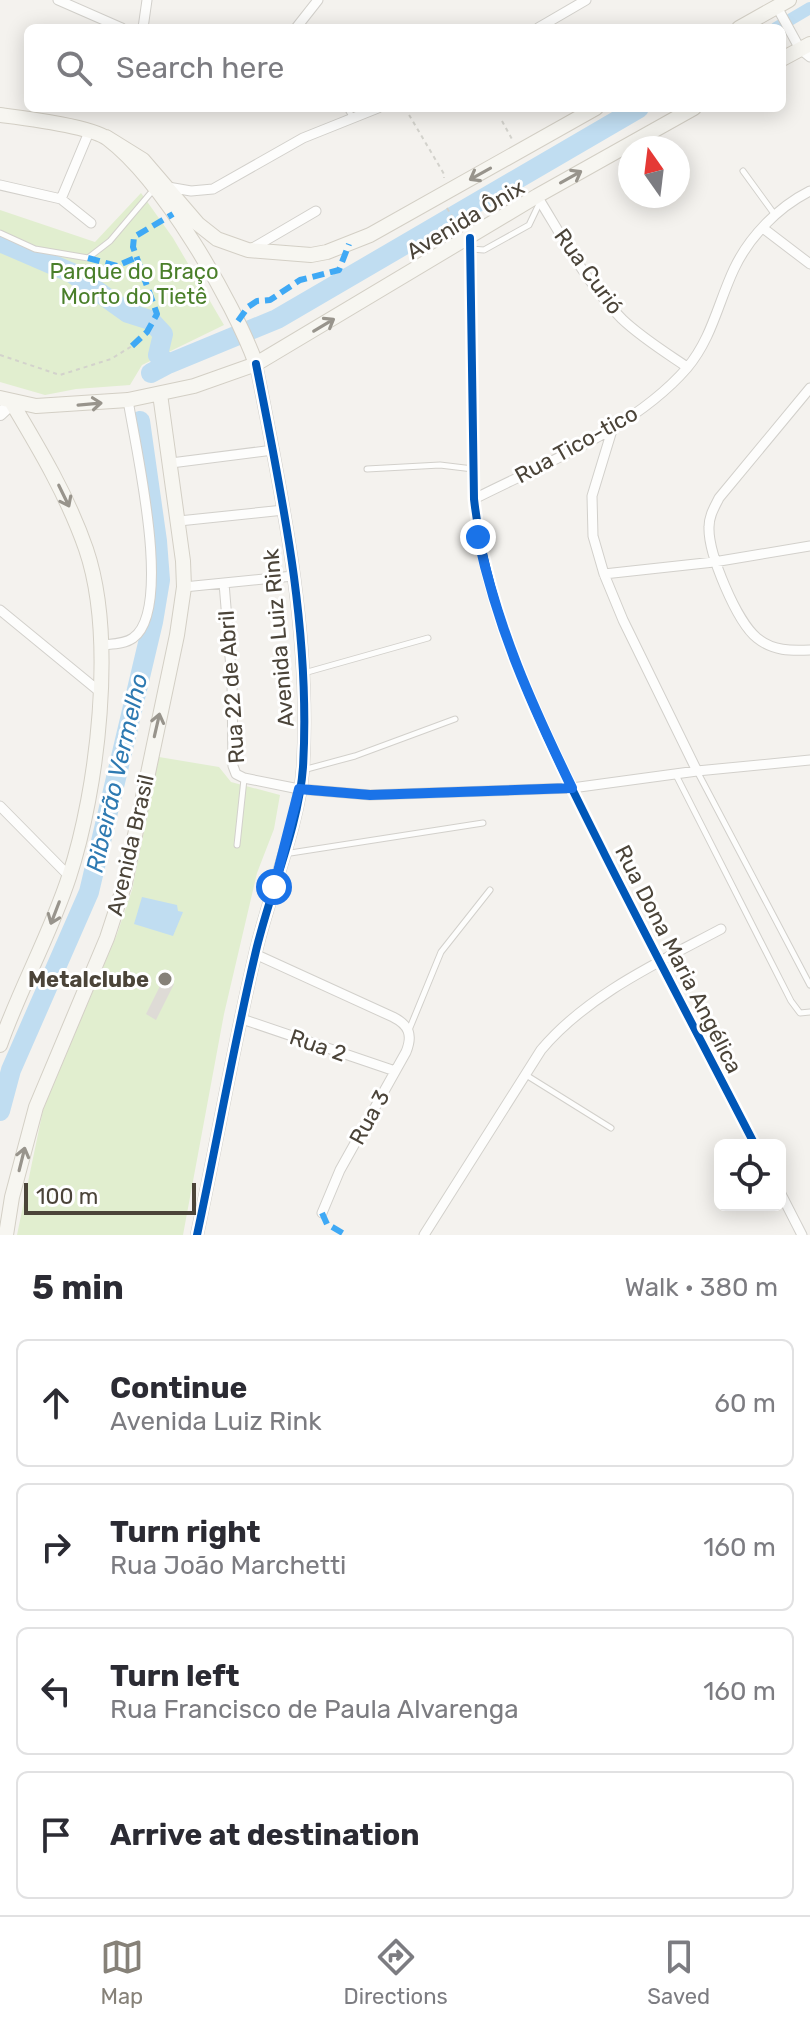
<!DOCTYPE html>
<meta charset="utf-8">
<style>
body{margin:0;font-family:Rubik,sans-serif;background:#f2f2f3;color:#2b2b33}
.controls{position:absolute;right:24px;bottom:24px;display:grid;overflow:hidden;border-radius:12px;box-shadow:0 4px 20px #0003}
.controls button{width:72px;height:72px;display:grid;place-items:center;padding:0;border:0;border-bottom:2px solid #e1e1e2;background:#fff;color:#2b2b33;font:40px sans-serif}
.compass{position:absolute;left:618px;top:136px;width:72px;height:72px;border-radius:50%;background:#fff;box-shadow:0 4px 20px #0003;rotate:346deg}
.scale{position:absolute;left:24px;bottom:20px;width:172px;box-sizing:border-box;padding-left:8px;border:4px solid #4b4439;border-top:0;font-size:22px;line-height:28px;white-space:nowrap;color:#4b4439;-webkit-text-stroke:6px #fff;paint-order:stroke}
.stop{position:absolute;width:24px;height:24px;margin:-18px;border:6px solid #1a73e8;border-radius:50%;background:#fff}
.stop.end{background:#1a73e8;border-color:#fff;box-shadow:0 2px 8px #0008}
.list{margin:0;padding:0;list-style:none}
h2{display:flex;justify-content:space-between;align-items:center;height:104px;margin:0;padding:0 32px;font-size:34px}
h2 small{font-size:26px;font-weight:400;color:#7c7c81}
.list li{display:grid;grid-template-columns:52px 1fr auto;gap:24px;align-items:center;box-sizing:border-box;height:128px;margin:0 16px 16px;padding:0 16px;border:2px solid #e1e1e2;border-radius:12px}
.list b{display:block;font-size:30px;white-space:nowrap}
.list p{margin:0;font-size:26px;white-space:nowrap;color:#7c7c81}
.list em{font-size:26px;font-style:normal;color:#7c7c81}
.icon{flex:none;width:44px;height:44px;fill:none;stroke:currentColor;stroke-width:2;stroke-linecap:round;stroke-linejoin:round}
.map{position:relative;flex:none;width:810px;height:1235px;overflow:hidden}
.search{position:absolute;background:#fff;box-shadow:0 4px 20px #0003;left:24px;right:24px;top:24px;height:88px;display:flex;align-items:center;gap:20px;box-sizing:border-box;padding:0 28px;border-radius:12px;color:#7c7c81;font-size:30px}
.sheet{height:680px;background:#fff}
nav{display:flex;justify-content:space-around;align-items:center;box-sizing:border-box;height:112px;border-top:2px solid #e1e1e2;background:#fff;font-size:22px;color:#7c7c81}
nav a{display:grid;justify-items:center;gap:4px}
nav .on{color:#868178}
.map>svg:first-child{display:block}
.green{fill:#e1eecf}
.water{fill:#c0ddf1}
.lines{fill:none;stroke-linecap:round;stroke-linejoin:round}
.canal{stroke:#c0ddf1;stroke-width:12}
.river{stroke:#c0ddf1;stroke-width:20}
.building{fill:#dedbd6}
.service-casing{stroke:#d2d0cb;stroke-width:7}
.minor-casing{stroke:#d2d0cb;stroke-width:11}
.tertiary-casing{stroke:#d2d0cb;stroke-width:14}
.secondary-casing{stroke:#d3cfc5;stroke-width:16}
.path{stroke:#d3d2cc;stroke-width:2;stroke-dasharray:4 4;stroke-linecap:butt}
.service{stroke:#fdfdfc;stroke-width:5}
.minor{stroke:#fdfdfc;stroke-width:9}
.tertiary{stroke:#fdfdfc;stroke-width:12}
.secondary{stroke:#f7f6f1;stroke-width:14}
.quiet{stroke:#3fa9f5;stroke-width:6;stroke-dasharray:12 6;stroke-linecap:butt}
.cycleway-casing{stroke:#fff;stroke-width:13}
.cycleway{stroke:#0057b8;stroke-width:8}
.oneway{stroke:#98948c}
.route{stroke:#1a73e8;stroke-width:10}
.poi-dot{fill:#868178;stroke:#fff;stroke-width:3}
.labels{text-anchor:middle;stroke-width:6;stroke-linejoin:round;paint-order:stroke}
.street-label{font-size:22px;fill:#4b4439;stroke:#fff}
.park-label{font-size:22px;fill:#4a7f2a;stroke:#fff}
.poi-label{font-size:22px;font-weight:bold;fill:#4b4439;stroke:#fff;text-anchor:end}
.water-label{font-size:24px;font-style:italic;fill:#2e7ab2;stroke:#fff}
</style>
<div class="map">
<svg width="810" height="1235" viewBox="0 0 810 1235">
<rect width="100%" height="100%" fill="#f4f2ee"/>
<path class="green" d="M141,193L173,238L224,325L142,365L130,385L76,389L45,395L0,382V210L95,242Z
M159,757L219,767L231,782L280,795L274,829L257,873L224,1014L183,1235H17L43,1110L117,934L132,890Z"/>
<path class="water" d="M142,897L177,905L178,911L183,912L173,936L134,924Z"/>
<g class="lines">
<path class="canal" d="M776,28L810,8"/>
<path class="river" d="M0,242L72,273L128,313L150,320L163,334L158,355L168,364
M151,373L168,364L277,319L639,108
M0,1111L11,1070L89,892L153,622L160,580L157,541L140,421"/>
</g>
<path class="building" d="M164,978L174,984L156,1020L146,1014Z"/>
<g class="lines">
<defs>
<path id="service" d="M347,108L353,118
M743,171L775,215
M0,233L35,249L88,258L110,241L154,189
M471,249L484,250L529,225L540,202
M367,469L440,465L473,469
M304,673L428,638
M303,770L355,756L455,719
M697,771L810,985
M676,775L791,1001L800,1013L810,1012
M237,845L244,779
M284,854L483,823
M409,1030L441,952L490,890
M526,1075L611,1128"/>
<path id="minor" d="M58,0L122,28
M777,7L800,49L810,57
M143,28L147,0
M296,28L318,0
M538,28L586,0
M0,185L61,199L91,223
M168,187L191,191L213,189L303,138L378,108
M537,196C563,238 587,284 622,319C642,338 665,352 687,367
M61,199L89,132
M763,228L810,264
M470,238L474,499C489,628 548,741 605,855C654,952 705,1048 755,1145
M251,249L316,211
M810,388L719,498C714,508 709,516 709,527C708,554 737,622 757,638C773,651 791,651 810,650
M613,427L592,496L593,536L604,574L623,620L697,771
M171,463L273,450
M474,499C545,463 634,429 687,368C712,338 718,303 734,269C749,237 778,207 810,191
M179,521L284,510
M604,574L714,562L810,546
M224,583L232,681L233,766L236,774L244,778L299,789L370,795L572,788L697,771L810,760
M184,587L293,576
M0,610L100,692
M103,645C112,644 125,644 133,638C174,609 135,446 128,400
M0,806L69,876
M255,954L393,1017C409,1025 413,1035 406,1052L340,1170L322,1213
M242,1019L395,1071
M780,1192L802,1235
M424,1235L541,1050C587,995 659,962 721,929"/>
<path id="tertiary" d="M0,414L12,403
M197,1235C217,1142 233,1048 255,955C268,896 299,827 303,767C311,632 282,496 256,364"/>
<path id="secondary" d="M739,28L789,0
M782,59L810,44
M0,115C23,118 91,126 108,139C162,180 233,300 256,364
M106,137L143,160L198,224L217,239L248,250L311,255L327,252L370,235L596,108
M0,398L36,406L128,400L194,386L256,364L537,196L694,108
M0,1045C20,988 50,935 69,877C98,789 116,637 86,549C68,497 40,450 12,403
M6,1235L12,1197L36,1107L107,938L125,883L177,635L184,587L183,561L160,394"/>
</defs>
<use href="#service" class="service-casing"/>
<use href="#minor" class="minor-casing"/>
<use href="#tertiary" class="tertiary-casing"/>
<use href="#secondary" class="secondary-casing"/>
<path class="path" d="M405,108L444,174V178
M502,121L513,141
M447,208L458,226
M0,355L60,375L111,359L132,346"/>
<use href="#service" class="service"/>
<use href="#minor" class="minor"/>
<use href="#tertiary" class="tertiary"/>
<use href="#secondary" class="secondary"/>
<path class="quiet" d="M88,258L117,266L137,257
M238,321L248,307L257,301L270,300L300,280L339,270L349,244
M132,346L147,332L157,314L133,247L134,237L173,214
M322,1213L327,1224L346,1235"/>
<defs>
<path id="cycleway" d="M470,238L474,499C489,628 548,741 605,855C654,952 705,1048 755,1145
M197,1235C217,1142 233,1048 255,955C268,896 299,827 303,767C311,632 282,496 256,364"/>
</defs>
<use href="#cycleway" class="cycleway-casing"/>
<use href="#cycleway" class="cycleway"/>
</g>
<defs><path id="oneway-shaft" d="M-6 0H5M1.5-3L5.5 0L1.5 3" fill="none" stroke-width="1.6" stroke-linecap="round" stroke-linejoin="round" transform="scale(2)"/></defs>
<g class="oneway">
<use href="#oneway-shaft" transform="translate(480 174) rotate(151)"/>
<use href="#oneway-shaft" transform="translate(571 177) rotate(-29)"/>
<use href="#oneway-shaft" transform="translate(324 325) rotate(-31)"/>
<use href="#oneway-shaft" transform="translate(90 404) rotate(-5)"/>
<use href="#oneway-shaft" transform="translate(64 496) rotate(64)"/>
<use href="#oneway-shaft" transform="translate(157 725) rotate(-77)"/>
<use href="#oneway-shaft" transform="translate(55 913) rotate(111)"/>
<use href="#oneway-shaft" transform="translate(22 1159) rotate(-76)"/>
</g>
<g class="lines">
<path class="route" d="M274,887L299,789L370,795L572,788C531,703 498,630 478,537"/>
</g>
<circle class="poi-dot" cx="165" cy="979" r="8"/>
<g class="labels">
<g class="street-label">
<text transform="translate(465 219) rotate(-31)" y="8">Avenida Ônix</text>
<text transform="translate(589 271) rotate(54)" y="8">Rua Curió</text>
<text transform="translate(576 444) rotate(-29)" y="8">Rua Tico-tico</text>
<text transform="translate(278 638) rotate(-95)" y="8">Avenida Luiz Rink</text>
<text transform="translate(231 687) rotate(-94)" y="8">Rua 22 de Abril</text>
<text transform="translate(130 845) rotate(-77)" y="8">Avenida Brasil</text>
<text transform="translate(679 959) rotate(63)" y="8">Rua Dona Maria Angélica</text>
<text transform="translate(318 1045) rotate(19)" y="8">Rua 2</text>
<text transform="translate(369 1117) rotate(-61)" y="8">Rua 3</text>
</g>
<g class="park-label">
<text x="134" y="279">Parque do Braço<tspan x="134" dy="25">Morto do Tietê</tspan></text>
</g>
<g class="poi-label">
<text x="149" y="987">Metalclube</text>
</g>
<g class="water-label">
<text transform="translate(117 773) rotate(-77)" y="8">Ribeirão Vermelho</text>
</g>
</g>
</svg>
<div class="controls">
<button><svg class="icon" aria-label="locate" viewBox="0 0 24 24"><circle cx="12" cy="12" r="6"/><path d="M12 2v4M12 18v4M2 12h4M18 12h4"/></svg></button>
</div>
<svg class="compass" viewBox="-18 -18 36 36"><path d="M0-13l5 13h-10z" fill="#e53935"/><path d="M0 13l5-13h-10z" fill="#7c7c81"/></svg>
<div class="scale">100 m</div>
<div class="stop" style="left:274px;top:887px"></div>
<div class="stop end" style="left:478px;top:537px"></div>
<div class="search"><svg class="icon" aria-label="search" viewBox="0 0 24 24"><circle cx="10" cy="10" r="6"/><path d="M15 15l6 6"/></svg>Search here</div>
</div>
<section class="sheet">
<h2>5 min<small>Walk · 380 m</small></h2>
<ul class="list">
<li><svg class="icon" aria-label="ahead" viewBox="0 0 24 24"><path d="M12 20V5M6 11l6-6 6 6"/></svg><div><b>Continue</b><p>Avenida Luiz Rink</p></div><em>60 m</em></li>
<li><svg class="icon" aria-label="right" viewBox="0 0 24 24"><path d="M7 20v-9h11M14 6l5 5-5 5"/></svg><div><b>Turn right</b><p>Rua João Marchetti</p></div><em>160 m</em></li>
<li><svg class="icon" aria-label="left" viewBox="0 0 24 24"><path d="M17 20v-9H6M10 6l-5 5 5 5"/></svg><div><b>Turn left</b><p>Rua Francisco de Paula Alvarenga</p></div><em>160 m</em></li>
<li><svg class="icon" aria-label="arrive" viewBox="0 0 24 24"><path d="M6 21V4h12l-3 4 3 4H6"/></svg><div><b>Arrive at destination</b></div></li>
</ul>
</section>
<nav>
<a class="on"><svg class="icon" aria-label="map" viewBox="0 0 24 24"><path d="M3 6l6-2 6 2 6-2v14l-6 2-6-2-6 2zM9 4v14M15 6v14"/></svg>Map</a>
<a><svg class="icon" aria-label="directions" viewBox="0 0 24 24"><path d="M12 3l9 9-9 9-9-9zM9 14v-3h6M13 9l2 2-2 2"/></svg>Directions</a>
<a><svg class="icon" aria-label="saved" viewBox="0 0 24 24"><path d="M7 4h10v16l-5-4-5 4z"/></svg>Saved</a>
</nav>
